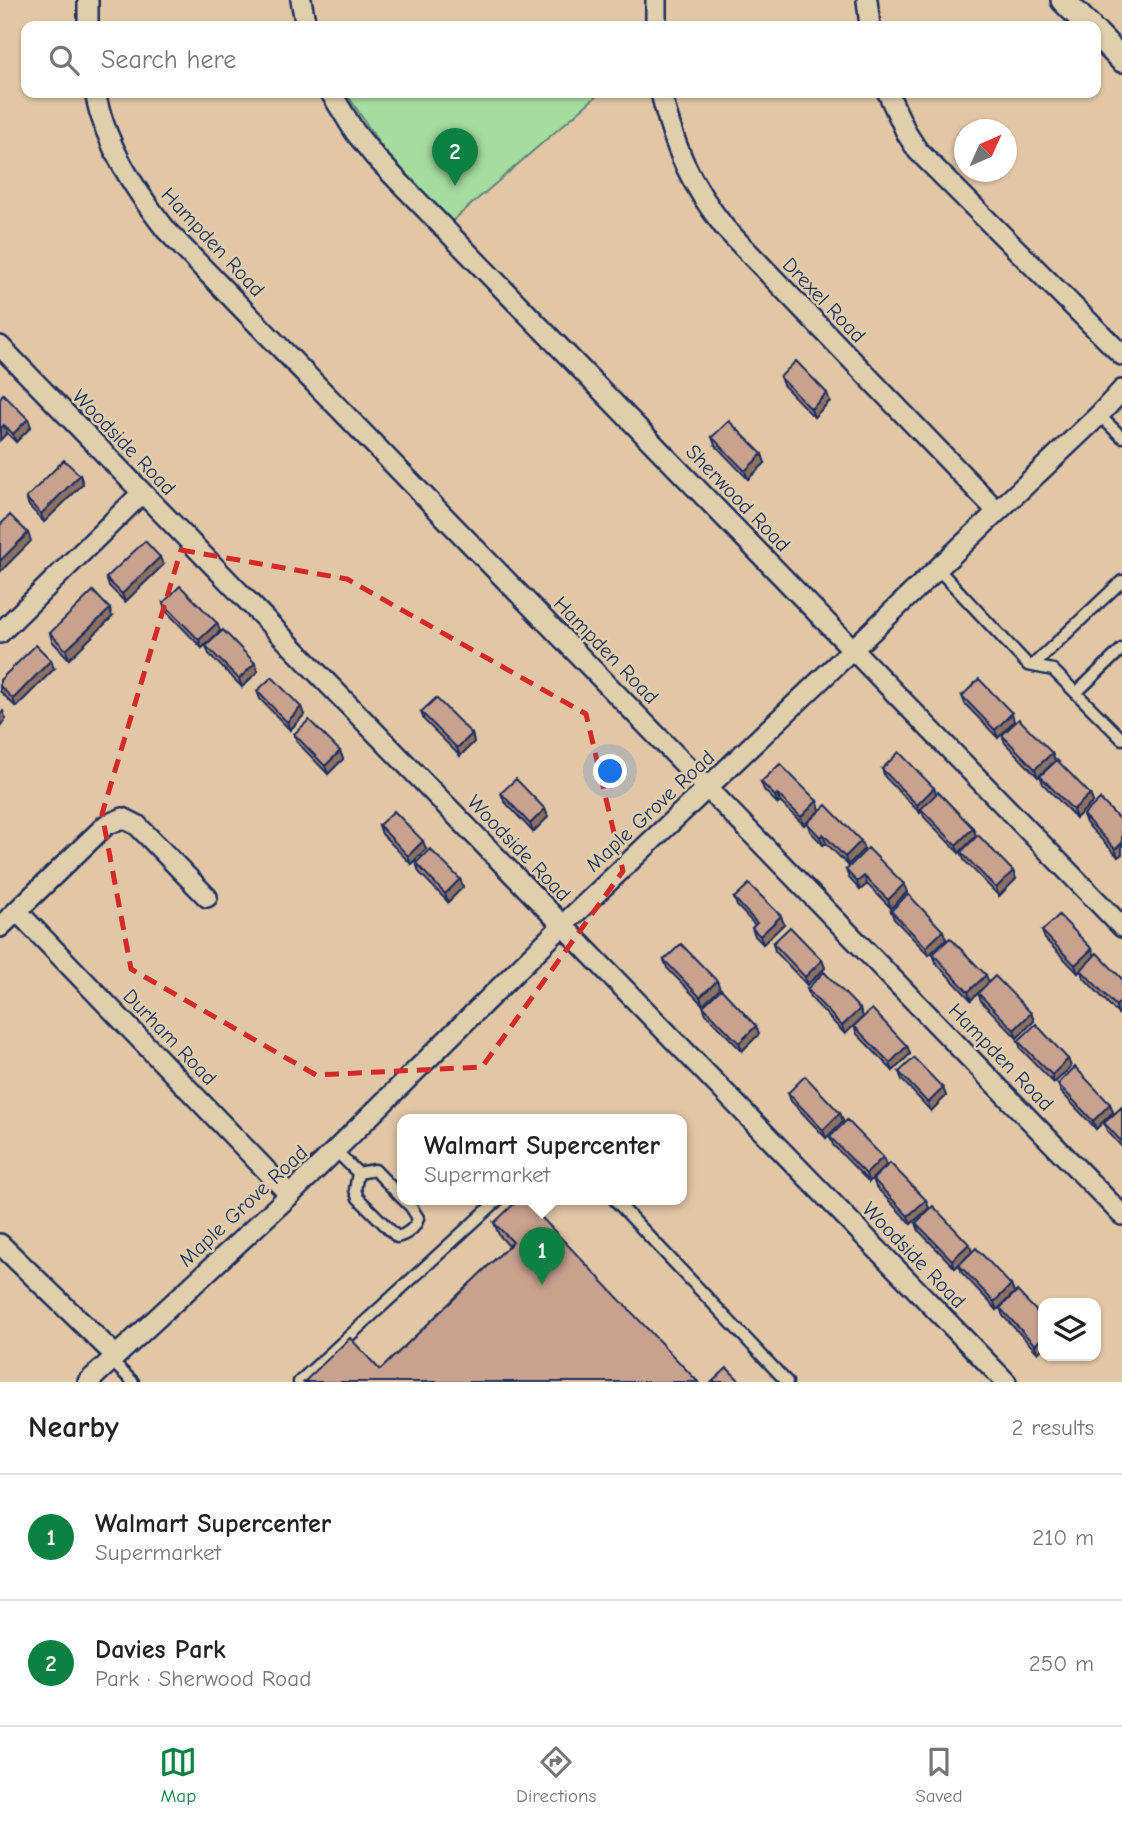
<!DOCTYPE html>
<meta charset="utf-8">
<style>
body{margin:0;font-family:"Comic Neue",sans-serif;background:#f2f2f2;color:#222}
.controls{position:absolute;right:21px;bottom:21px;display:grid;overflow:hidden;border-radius:14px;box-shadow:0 2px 5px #0004}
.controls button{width:63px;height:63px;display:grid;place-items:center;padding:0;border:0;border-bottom:2px solid #e0e0e0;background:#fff;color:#222;font:35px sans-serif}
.compass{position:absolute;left:954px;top:119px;width:63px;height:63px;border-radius:50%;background:#fff;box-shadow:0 2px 5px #0004;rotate:45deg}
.you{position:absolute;left:611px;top:772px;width:24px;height:24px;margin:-18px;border:5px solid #fff;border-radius:50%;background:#1a73e8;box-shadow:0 0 0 10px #1a73e833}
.badge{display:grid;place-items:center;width:46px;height:46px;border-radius:50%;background:#0b8043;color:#fff;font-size:23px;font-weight:700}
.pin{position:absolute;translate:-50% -58px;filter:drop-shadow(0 2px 4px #0008)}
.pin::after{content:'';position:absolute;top:37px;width:24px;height:21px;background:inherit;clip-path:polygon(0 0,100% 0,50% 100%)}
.popup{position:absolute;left:397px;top:1114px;width:290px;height:91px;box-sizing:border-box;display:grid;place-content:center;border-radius:14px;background:#fff;filter:drop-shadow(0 2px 5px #0005);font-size:23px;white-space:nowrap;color:#767676}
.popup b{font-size:26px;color:#222}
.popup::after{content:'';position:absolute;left:50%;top:100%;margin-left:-14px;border:14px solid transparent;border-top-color:#fff}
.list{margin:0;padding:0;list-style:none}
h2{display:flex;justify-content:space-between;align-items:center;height:91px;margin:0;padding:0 28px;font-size:30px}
h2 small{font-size:23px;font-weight:400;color:#767676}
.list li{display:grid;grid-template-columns:46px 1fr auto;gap:21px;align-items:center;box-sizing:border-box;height:126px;padding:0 28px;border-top:2px solid #e0e0e0}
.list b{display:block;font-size:26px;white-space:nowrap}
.list p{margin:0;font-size:23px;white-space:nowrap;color:#767676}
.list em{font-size:23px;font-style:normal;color:#767676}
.icon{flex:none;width:38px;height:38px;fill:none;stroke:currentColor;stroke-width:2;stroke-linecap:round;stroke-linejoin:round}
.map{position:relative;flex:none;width:1122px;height:1382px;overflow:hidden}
.search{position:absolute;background:#fff;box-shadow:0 2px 5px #0004;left:21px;right:21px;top:21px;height:77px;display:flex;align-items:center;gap:18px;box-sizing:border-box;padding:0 24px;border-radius:14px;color:#767676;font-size:26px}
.sheet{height:343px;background:#fff}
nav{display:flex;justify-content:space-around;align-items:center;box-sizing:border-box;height:98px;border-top:2px solid #e0e0e0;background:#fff;font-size:19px;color:#767676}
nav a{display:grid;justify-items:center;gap:4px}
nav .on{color:#0b8043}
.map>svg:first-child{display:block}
.green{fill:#a5dc9f;stroke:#60867e;stroke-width:2}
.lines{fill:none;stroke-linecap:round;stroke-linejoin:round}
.service-casing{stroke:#1b2f5e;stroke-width:15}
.minor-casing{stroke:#1b2f5e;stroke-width:24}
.tertiary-casing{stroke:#1b2f5e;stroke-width:28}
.service{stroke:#e0ceac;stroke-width:10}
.minor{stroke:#e0ceac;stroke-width:19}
.tertiary{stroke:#e0ceac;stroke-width:23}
.wall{fill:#ad8a7b;stroke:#1b2f5e;stroke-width:2}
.shaded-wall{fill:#8d7164;stroke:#1b2f5e;stroke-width:2}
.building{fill:#c9a18f;stroke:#1b2f5e;stroke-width:2}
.marked{fill:none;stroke:#d62828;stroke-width:5;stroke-dasharray:14 9;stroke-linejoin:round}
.labels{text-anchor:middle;stroke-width:5;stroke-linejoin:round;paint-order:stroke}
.street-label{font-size:21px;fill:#1b2f5e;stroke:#e0ceac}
</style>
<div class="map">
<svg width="1122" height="1382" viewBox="0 0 1122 1382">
<rect width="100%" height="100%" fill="#e2c6a6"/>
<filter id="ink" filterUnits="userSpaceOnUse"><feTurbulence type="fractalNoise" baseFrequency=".0143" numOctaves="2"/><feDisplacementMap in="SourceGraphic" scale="14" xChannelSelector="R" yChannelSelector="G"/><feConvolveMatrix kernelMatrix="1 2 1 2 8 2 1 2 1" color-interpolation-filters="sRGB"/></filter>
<g filter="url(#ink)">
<path class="green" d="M346,93H600L451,222L383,149Z"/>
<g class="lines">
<defs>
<path id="service" d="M1099,415L1122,437
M937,568L1028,665L1053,670L1122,739
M1033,665L1122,581
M1076,693L1122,649
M335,1150L358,1173
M358,1173L355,1190L358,1198L397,1237C406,1235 416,1228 418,1218L411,1207L403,1199
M358,1173L375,1170L402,1198
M614,1199L787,1382
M111,1361L133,1382
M299,1382L499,1199"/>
<path id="minor" d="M88,0V26
M301,0L306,26
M656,0V26
M867,0L870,26
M95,93C106,146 134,189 167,231L1122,1215
M331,93L355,132L375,157L1122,927
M661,93C675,149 689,182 725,228L997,511
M888,93L907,134L918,151L1122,355
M0,346L1006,1382
M0,633L142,493
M17,911L290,1195
M0,927L106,825L123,818L137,825L207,897
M0,1244L116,1356
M88,1382L290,1195L563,925L1099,415L1122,390"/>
<path id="tertiary" d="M1063,0L1089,26
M1096,33L1122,60"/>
</defs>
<use href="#service" class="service-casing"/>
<use href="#minor" class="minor-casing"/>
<use href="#tertiary" class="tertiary-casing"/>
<use href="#service" class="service"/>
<use href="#minor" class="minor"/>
<use href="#tertiary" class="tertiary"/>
</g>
<path class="wall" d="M780,377L830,401L814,417L783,385Z
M0,398L28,419L31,427L16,442L7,433L0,440Z
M712,437L765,463L748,479L715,445Z
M80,475L83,484L44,522L29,506L26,498Z
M163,565L125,602L109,586L106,578Z
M163,603L220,631L202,648L166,611Z
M112,617L69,659L52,641L50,633Z
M206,646L255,663L258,671L242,687L209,654Z
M54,669L16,707L0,691V680Z
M257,691L301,707L304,715L290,730L260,699Z
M962,696L1014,721L998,738L965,704Z
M421,712L472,734L474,742L460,756L424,720Z
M294,734L340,751L343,759L328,774L297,742Z
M1002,735L1052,753L1055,761L1038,777L1005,743Z
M882,769L934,788L936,794L973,828L976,836L959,853L924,817L922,811L920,813L885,777Z
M1040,776L1090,794L1093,802L1076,818L1043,784Z
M761,782L817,801L820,810L804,825L780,802L778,804L764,790Z
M501,793L545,809L548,817L533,832L504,801Z
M1083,815L1122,854L1118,857L1086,823Z
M807,823L864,849L848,865L826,843L823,845L810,831Z
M379,825L426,849L411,864L382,834Z
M961,852L1013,871L1016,879L999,896L964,860Z
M416,863L460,879L463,887L448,902L419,872Z
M846,870L907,892L891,908L867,884L860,890L849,878Z
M734,898L784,924L763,944L755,936L752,928L755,925L737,906Z
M891,911L946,939L929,955L894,919Z
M1042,931L1092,949L1095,956L1122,979V1015L1121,1012L1118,1014L1084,978L1081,970L1078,973L1045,939Z
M773,943L822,960L825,968L807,985L775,951Z
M933,954L988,983L1031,1013L1034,1021L1017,1038L981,1001L978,993L971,1000L936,963Z
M664,960L717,981L720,989L703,1005L667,968Z
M807,989L860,1009L863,1017L845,1034L810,997Z
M703,1006L756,1026L759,1034L742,1051L706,1014Z
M854,1026L907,1046L910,1054L893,1071L857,1034Z
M1018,1041L1068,1059L1071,1067L1054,1083L1021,1049Z
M899,1072L943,1088L946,1096L931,1111L902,1080Z
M1058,1084L1110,1104L1113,1112L1096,1129L1061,1092Z
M788,1093L840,1113L843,1121L826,1138L791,1101Z
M1122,1107V1147L1107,1131L1104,1123Z
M830,1137L886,1165L869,1182L833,1145Z
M873,1179L929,1208L911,1224L876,1187Z
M494,1223L698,1382L380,1370L509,1246L499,1235Z
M916,1223L969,1244L972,1252L955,1268L919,1231Z
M959,1265L1011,1285L1014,1293L997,1310L962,1273Z
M1017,1291L1038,1353L1003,1316L1000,1308Z"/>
<path class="shaded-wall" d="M827,393L830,401L814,417L811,409Z
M28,419L31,427L16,442L13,434Z
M4,425L7,433L0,440V429Z
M762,454L765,463L748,479L745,471Z
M80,475L83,484L44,522L41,514Z
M28,533L31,541L0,572V561Z
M160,557L163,565L125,602L122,594Z
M110,609L112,617L69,659L66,650Z
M217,623L220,631L202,648L199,640Z
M51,660L54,669L16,707L13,699Z
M255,663L258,671L242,687L239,679Z
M301,707L304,715L290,730L287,722Z
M3,711L6,719L0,726V715Z
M1012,713L1014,721L998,738L995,730Z
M472,734L474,742L460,756L457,748Z
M340,751L343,759L328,774L325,766Z
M1052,753L1055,761L1038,777L1035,769Z
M934,788L937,796L921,809L922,811L920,813L917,805Z
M777,794L780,802L778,804L775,796Z
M1090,794L1093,802L1076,818L1073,810Z
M817,801L820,810L804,825L801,817Z
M545,809L548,817L533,832L530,824Z
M973,828L976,836L959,853L956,845Z
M823,834L826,843L823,845L820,837Z
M423,841L426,849L411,864L408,856Z
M861,841L864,849L848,865L845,857Z
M1122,843V854L1118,857L1115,849Z
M1013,871L1016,879L999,896L996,888Z
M864,876L867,884L860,890L857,882Z
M460,879L463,887L448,902L445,894Z
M904,884L907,892L891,908L888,900Z
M781,916L784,924L763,944L760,936Z
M943,931L946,939L929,955L926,947Z
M1092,949L1095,957L1078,973L1075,965Z
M822,960L825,968L807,985L805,977Z
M986,975L989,983L971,1000L968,992Z
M717,981L720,989L703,1005L700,997Z
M1122,1000V1011L1118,1014L1116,1006Z
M860,1009L863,1017L845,1034L842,1026Z
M1031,1013L1034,1021L1017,1038L1014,1030Z
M756,1026L759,1034L742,1051L739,1043Z
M907,1046L910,1054L893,1071L890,1063Z
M1068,1059L1071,1067L1054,1083L1052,1075Z
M943,1088L946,1096L931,1111L928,1103Z
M1110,1104L1113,1112L1096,1129L1093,1121Z
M840,1113L843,1121L826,1138L823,1130Z
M883,1157L886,1165L869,1182L866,1174Z
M926,1200L929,1208L911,1224L908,1216Z
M969,1244L972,1252L955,1268L952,1260Z
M1011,1285L1014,1293L997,1310L994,1302Z
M1043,1337V1348L1038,1353L1035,1345Z"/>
<path class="building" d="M796,361L827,393L811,409L780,377Z
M3,394L28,419L13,434L4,425L0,429V398Z
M729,421L762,454L745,471L712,437Z
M64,460L80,475L41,514L26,498Z
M10,515L28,533L0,561V525Z
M145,541L160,557L122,594L106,578Z
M180,586L217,623L199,640L163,603Z
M93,591L110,609L66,650L50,633Z
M223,630L255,663L239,679L206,646Z
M36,645L51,660L13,699L0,686V680Z
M272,677L301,707L287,722L257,691Z
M979,679L1012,713L995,730L962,696Z
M436,698L472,734L457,748L421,712Z
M1019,719L1052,753L1035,769L1002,735Z
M309,720L340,751L325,766L294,734Z
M899,752L934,788L917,805L882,769Z
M1057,760L1090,794L1073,810L1040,776Z
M780,764L817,801L801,817L777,794L775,796L761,782Z
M516,779L545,809L530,824L501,793Z
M938,792L973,828L956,845L921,809Z
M1100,799L1122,822V843L1115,849L1083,815Z
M826,805L861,841L845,857L823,834L820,837L807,823Z
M394,811L423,841L408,856L379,825Z
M978,835L1013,871L996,888L961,852Z
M868,848L904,884L888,900L864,876L857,882L846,870Z
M430,849L460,879L445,894L416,863Z
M749,884L781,916L760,936L752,928L757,923L734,898Z
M908,894L943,931L926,947L891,911Z
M1059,915L1092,949L1075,965L1042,931Z
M790,927L822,960L805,977L773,943Z
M950,938L986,975L968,992L933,954Z
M681,944L717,981L700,997L664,960Z
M1097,953L1122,979V1000L1116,1006L1081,970Z
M824,972L860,1009L842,1026L807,989Z
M995,976L1031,1013L1014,1030L978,993Z
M721,989L756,1026L739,1043L703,1006Z
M872,1009L907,1046L890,1063L854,1026Z
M1036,1024L1068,1059L1052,1075L1018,1041Z
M914,1058L943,1088L928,1103L899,1072Z
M1075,1067L1110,1104L1093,1121L1058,1084Z
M805,1076L840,1113L823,1130L788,1093Z
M1122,1107V1142L1104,1123Z
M847,1120L883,1157L866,1174L830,1137Z
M890,1163L926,1200L908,1216L873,1179Z
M519,1199H524L698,1382H304L350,1338L380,1370L513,1242L494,1223Z
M933,1206L969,1244L952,1260L916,1223Z
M976,1248L1011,1285L994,1302L959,1265Z
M1017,1291L1043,1318V1337L1035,1345L1000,1308Z
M727,1368L741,1382H712Z"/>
</g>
<path class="marked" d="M181,550L347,579L586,714L623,871L482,1067L316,1075L131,969L102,814Z"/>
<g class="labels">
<g class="street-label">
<text transform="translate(213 242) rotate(47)" y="7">Hampden Road</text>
<text transform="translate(824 300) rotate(46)" y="7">Drexel Road</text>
<text transform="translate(124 442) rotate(46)" y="7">Woodside Road</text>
<text transform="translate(738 498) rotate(46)" y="7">Sherwood Road</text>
<text transform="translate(606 650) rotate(46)" y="7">Hampden Road</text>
<text transform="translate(650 811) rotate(-43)" y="7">Maple Grove Road</text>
<text transform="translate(519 848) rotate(46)" y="7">Woodside Road</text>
<text transform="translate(170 1037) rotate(46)" y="7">Durham Road</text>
<text transform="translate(1001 1057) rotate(46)" y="7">Hampden Road</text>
<text transform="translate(243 1206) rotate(-43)" y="7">Maple Grove Road</text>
<text transform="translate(914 1255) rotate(46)" y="7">Woodside Road</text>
</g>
</g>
</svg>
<div class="controls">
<button><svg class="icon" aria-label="layers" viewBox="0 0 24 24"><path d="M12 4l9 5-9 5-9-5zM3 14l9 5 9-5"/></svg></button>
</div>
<svg class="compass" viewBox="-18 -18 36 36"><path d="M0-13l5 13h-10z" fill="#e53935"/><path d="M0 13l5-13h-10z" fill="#767676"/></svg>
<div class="you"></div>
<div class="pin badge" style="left:542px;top:1285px">1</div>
<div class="popup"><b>Walmart Supercenter</b>Supermarket</div>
<div class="pin badge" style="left:455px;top:186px">2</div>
<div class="search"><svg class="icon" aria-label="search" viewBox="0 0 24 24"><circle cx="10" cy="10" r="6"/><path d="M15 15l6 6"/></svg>Search here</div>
</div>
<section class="sheet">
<h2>Nearby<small>2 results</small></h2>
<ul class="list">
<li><span class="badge">1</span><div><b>Walmart Supercenter</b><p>Supermarket</p></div><em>210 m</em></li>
<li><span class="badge">2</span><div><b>Davies Park</b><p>Park · Sherwood Road</p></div><em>250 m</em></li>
</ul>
</section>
<nav>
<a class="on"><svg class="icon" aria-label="map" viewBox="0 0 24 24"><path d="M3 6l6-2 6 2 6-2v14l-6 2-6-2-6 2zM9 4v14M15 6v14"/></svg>Map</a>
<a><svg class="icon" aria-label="directions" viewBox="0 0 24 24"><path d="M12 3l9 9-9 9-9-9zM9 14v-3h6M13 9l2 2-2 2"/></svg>Directions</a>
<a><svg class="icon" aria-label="saved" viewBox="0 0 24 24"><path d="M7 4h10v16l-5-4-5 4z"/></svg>Saved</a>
</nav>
